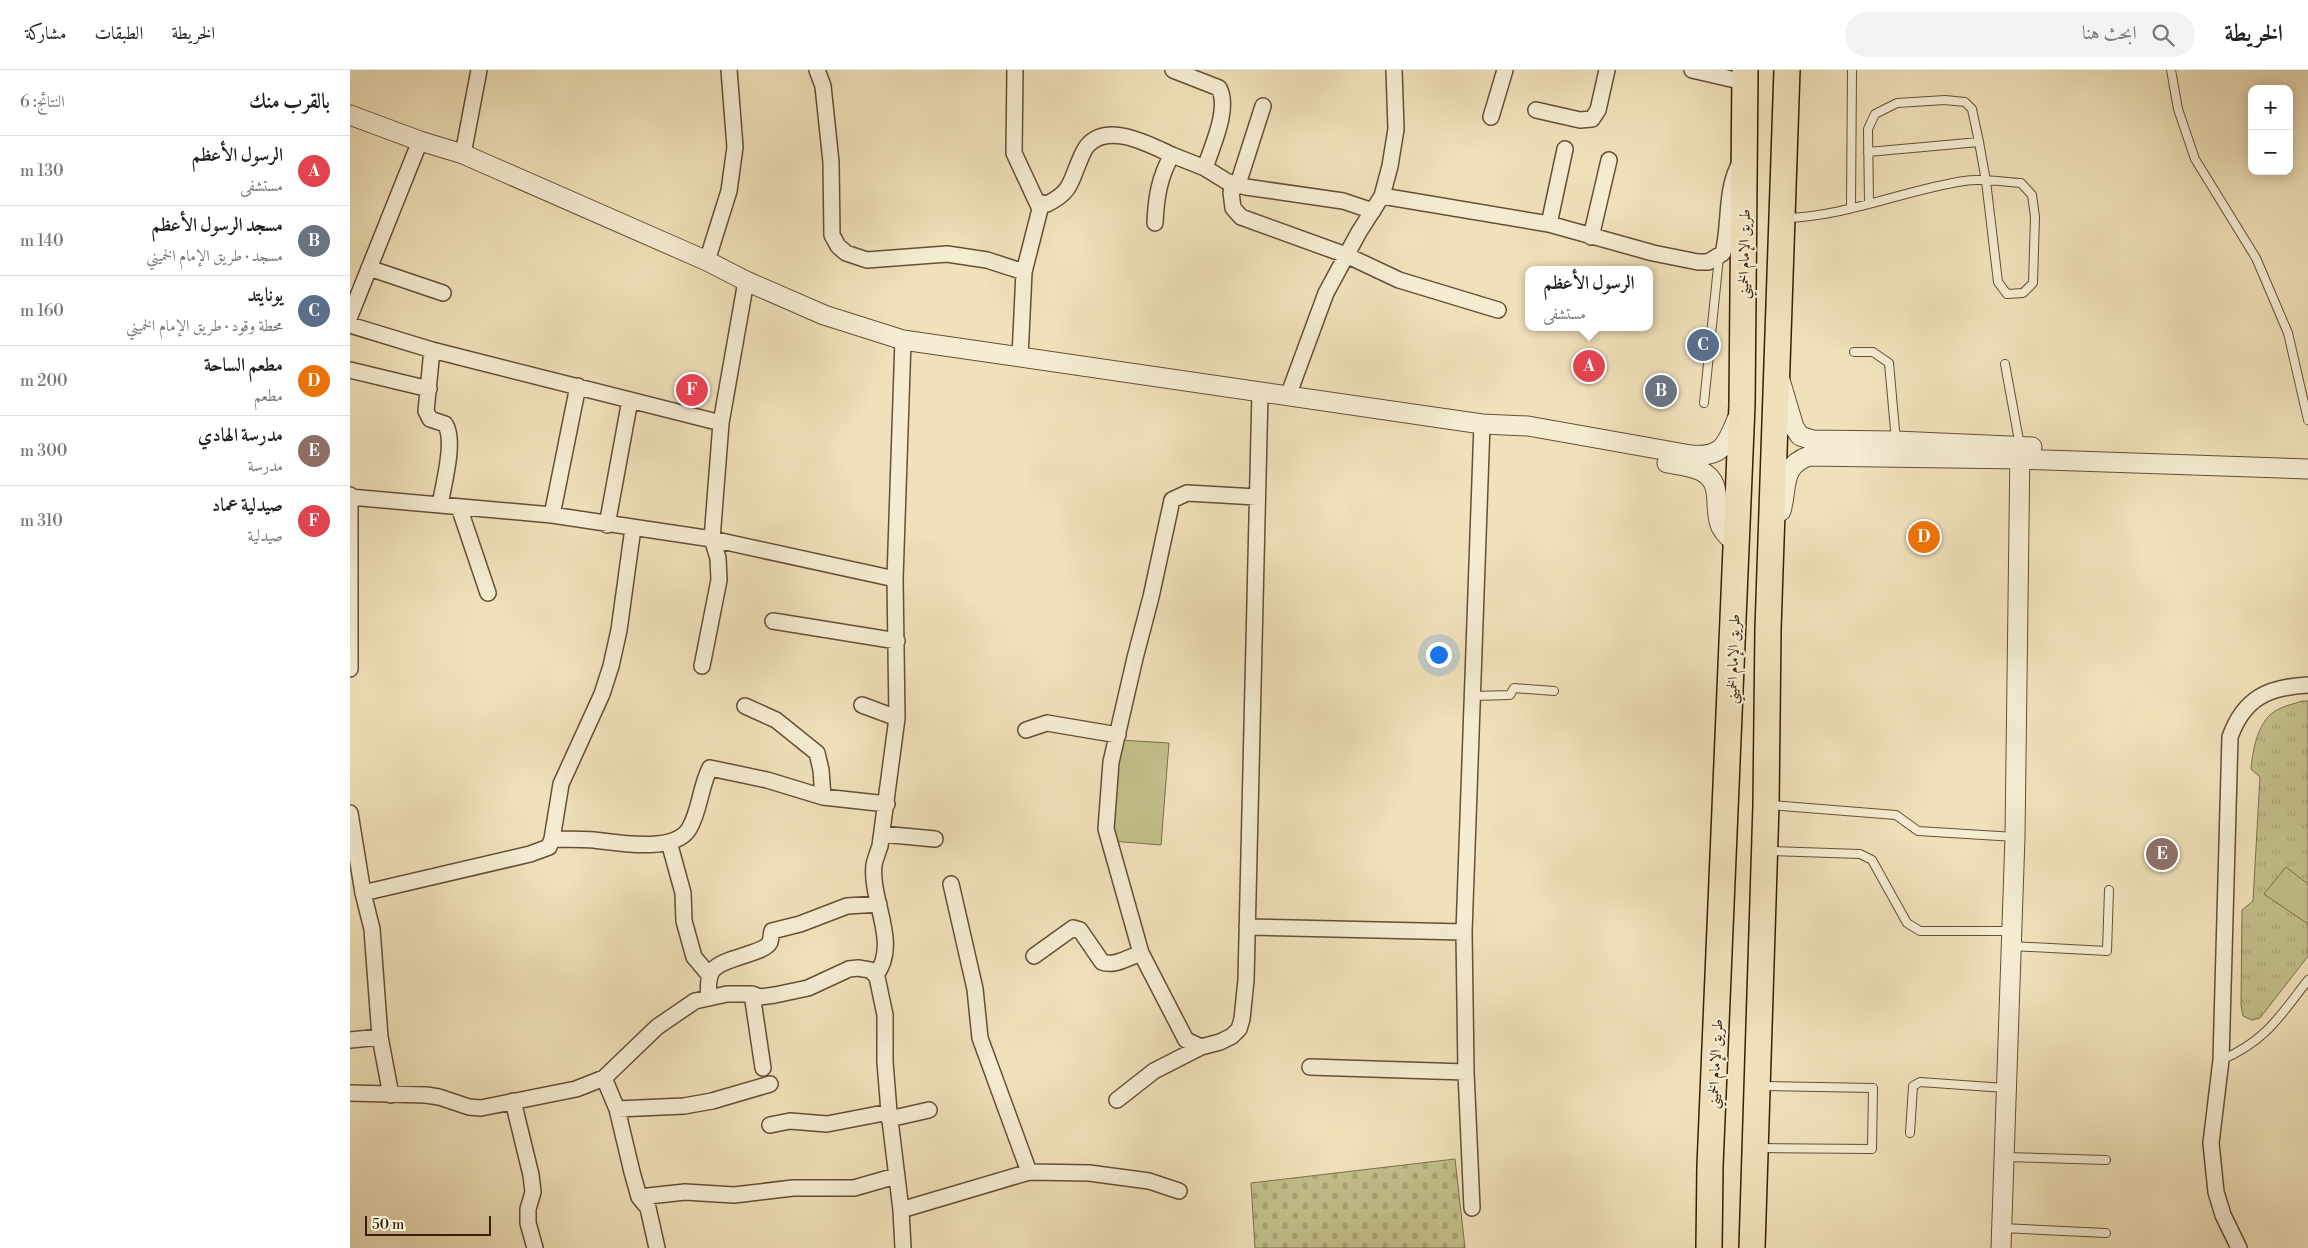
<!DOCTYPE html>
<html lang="ar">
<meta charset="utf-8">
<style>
body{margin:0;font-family:"Libre Bodoni",Amiri,serif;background:#f2f2f2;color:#222;direction:rtl}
.controls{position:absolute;right:15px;top:15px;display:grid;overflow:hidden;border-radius:10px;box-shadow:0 2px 12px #0003}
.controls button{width:45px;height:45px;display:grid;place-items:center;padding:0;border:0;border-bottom:1px solid #e0e0e0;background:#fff;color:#222;font:25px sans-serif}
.scale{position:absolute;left:15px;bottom:12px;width:126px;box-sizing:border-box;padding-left:5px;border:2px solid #371e09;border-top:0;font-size:14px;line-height:18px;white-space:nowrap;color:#371e09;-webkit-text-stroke:4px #f5ecd2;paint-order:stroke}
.you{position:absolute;left:1088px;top:584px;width:18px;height:18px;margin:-12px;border:4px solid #fff;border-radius:50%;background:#1a73e8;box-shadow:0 0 0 8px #1a73e833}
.badge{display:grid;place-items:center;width:32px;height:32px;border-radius:50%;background:#2563eb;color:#fff;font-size:16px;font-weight:700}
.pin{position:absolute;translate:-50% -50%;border:2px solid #fff;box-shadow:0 1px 5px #0006}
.popup{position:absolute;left:1175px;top:196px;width:128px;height:65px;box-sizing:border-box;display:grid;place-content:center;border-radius:10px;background:#fff;filter:drop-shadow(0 1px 4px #0005);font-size:16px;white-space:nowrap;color:#767676}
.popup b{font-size:19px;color:#222}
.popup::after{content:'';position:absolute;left:50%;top:100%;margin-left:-10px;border:10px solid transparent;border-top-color:#fff}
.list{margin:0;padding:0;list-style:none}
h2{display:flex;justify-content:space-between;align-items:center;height:65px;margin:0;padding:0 20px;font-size:21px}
h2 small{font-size:16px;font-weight:400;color:#767676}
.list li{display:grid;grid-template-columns:32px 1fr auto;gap:15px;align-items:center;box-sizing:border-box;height:70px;padding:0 20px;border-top:1px solid #e0e0e0}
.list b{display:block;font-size:19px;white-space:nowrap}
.list p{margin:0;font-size:16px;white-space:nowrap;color:#767676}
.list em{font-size:16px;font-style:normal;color:#767676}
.icon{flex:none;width:28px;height:28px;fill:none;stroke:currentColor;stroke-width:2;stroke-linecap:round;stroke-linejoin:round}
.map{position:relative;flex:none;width:1958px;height:1178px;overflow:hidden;direction:ltr}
header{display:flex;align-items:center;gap:30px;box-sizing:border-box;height:70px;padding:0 25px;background:#fff;border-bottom:1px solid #e0e0e0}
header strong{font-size:24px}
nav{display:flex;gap:28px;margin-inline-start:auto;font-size:18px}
.search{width:350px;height:45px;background:#f2f2f2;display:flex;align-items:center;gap:12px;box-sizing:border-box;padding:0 18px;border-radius:28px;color:#767676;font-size:19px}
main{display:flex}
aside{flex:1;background:#fff}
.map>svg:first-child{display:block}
.cemetery{fill:url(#cemetery-stones);stroke:#7c6f4a}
.park{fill:url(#park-tufts);stroke:#7c6f4a}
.pitch{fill:#c2c08a;stroke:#7c6f4a}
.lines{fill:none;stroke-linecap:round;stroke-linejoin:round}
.service-casing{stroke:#654f35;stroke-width:10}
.minor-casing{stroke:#654f35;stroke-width:18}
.tertiary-casing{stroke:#654f35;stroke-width:21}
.trunk-casing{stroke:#371e09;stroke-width:28}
.service{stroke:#f5ecd2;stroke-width:8}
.minor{stroke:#f5ecd2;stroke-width:15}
.tertiary{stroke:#f5ecd2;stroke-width:19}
.trunk{stroke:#f0e1ba;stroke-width:25}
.labels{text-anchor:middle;stroke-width:4.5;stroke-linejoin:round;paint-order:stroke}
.street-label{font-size:15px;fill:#371e09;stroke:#f5ecd2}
</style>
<header>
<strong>الخريطة</strong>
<div class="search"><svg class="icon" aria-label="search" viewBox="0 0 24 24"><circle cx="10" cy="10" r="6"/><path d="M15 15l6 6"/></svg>ابحث هنا</div>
<nav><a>الخريطة</a><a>الطبقات</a><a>مشاركة</a></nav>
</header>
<main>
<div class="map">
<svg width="1958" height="1178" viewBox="0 0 1958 1178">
<defs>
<pattern id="cemetery-stones" width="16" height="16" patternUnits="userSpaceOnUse" patternTransform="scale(1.25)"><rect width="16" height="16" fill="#c2c08a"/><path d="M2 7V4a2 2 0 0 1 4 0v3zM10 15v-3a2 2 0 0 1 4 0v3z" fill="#a7a576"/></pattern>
<pattern id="park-tufts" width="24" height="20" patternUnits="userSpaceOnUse" patternTransform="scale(1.25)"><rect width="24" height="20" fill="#c2c08a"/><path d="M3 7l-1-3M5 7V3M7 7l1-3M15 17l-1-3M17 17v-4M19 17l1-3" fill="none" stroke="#a7a576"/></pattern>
</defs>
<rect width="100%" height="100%" fill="#f0e1ba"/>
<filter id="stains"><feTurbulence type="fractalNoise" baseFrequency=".004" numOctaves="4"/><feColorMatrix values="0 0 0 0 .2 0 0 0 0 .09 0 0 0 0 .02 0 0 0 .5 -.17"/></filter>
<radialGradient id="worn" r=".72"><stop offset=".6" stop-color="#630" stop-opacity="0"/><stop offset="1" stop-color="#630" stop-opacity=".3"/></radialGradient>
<path class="cemetery" d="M1105,1089L1115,1178H905L901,1113Z"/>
<path class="park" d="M1952,631H1958V886L1910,948L1902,950L1893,946L1891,935L1892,840L1903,831L1910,707L1901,699C1903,679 1908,648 1929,639C1936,635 1944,634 1952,631Z"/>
<path class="pitch" d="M770,670L819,673L811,775L762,771Z
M1936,797L1958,814V854L1914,824Z"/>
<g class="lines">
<defs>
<path id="service" d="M1821,0L1828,39L1845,89L1906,188L1938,263L1958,350
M1518,82L1629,72
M1501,138L1502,0
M1434,148C1496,147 1554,120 1614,111C1632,108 1653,112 1671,113L1682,125L1685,147L1683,213L1673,223L1657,224L1648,212L1636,111L1629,72L1622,39L1615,32L1595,30L1547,33L1525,44L1518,59L1519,133
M1504,282H1523L1539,293L1546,371
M1655,294L1670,376
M1354,333L1369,187
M1123,626L1160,625L1164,618L1204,621
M1420,735L1546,745L1568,761L1665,767
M1419,781L1510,784L1522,790L1557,853L1570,861H1661
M1662,876L1757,881L1759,820
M1871,990C1915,972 1930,946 1958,910
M1560,1063L1563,1016L1570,1012L1655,1018
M1410,1078L1522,1079L1523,1018L1411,1016
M1655,1087L1756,1090
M1652,1158L1756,1163"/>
<path id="minor" d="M467,0L473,16L481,92L482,165L488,176L496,183L517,190L597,184L637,190L674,202
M665,0L664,83L690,139L674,202L670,287
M823,0L869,18C880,39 862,76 855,98
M1342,0L1394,12
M913,36L888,114L881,122L883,138L891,147L996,185L1049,210L1148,240
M1186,40L1230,50L1242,49L1248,40L1257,0
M1141,47L1155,0
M113,84L129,0
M1032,126L1199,154L1303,183L1348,192H1358L1373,183C1381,152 1374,121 1391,91
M688,132L697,134C721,122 720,113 729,92C731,87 734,79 738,75C759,52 800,75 822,85
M805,153C806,129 809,107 822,85L855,98L876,111L896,117L993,131L1023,141
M1199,154L1215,79
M1241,167L1259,90
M357,191L379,121L385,77L379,0
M19,198L93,223
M0,246L70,71
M0,255L82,280L371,353
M82,280L76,341L80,349L95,354C106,370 93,416 90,435
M0,300L79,319
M938,326L976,223L1009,162L1032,126L1040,96L1046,59L1044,0
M0,425V599
M0,427L202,445L362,469L545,509
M109,437L138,523
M202,445L228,316
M257,455L280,330
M423,551L547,571
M352,596L369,510L368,488L362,469L371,353L396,211
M512,635L547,648
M395,636L426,650L467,683L471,700L473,727
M676,660L697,653L768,665
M0,743L13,823L22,859L30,967L41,1025
M532,764L585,769
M202,769L211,714L252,624L261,596L269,560L283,458
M319,772L333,823L334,851L344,887L360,906
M601,814L625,919L630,968L679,1102
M13,823L180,784L199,777L202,769C216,769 231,769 244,770C269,773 324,783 339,759C350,741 350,717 360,698L417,710L473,727L537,734
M897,857L1114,862
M684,886L723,858L730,860L752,892C764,897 779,887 791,883
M526,905C550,873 520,831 524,795C525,789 528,782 530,776L547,648L545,509L553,270
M402,924L413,998
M358,927C359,919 357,907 363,900C373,887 415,884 420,872C421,869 421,864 422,861L450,854L497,836L529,834
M0,970L30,967
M851,977L836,970L791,883L756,759L761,692L785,588L801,527L822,430L837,423L907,427
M960,997L1116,1002
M254,1008L267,1039L282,1102L289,1127L298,1138L307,1178
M0,1023L76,1025L89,1027L119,1037L131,1038L226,1019L254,1008L307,957L345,931L377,924H402L410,927L425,925L458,918L499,899L508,898L520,900L527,907L535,945V992L539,1042L551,1140L553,1178
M767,1030L804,1001L851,977L870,972L882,966L889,959L892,949L896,910L910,322
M163,1031L181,1105L183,1122L178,1139V1153L185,1178
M267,1039L334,1036L362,1031L420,1014
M539,1049L579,1040
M420,1055L440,1051L477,1054L539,1042
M289,1127L335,1122L384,1125L443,1118H504L546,1106
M1122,1138L1116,1002L1114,862L1132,354
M551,1140L679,1102L739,1103L799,1111L829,1121
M1889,1178L1873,1145L1866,1122L1861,1073L1871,990L1880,667C1894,628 1918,617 1958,615"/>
<path id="tertiary" d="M0,45L70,71L113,84L357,191L396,211L474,245L553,270L1132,354L1178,356L1341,385C1372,388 1377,374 1387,349
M1430,310L1444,357L1450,366L1463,370L1546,371L1682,377
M1317,393C1328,395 1341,396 1351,401C1375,413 1362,438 1371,457C1375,465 1381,469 1387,473
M1431,441C1438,418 1430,396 1459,386L1670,389L1958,399
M1651,1178L1665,767L1670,376"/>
<path id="trunk" d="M1359,1178L1360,1096L1392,335L1395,0
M1402,1178L1416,735L1418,559L1437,0"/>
</defs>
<use href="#service" class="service-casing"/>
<use href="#minor" class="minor-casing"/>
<use href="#tertiary" class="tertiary-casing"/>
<use href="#trunk" class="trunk-casing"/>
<use href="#service" class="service"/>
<use href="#minor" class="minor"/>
<use href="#tertiary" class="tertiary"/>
<use href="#trunk" class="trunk"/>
</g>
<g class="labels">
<g class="street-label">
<text transform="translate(1394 184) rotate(-89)" y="5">طريق الإمام الخميني</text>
<text transform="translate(1383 589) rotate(-88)" y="5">طريق الإمام الخميني</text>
<text transform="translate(1365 994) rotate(-87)" y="5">طريق الإمام الخميني</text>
</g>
</g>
<rect width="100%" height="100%" filter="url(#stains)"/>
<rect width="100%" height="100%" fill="url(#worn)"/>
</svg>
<div class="controls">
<button>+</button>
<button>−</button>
</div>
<div class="scale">50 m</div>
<div class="you"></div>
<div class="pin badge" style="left:1239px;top:296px;background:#e0444e">A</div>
<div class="popup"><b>الرسول الأعظم</b>مستشفى</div>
<div class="pin badge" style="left:1311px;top:321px;background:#6b7280">B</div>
<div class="pin badge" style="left:1353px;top:275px;background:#5c6f8a">C</div>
<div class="pin badge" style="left:1574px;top:467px;background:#e8710a">D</div>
<div class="pin badge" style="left:1812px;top:784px;background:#8d6e63">E</div>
<div class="pin badge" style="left:342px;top:320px;background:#e0444e">F</div>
</div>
<aside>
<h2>بالقرب منك<small>النتائج: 6</small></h2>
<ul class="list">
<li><span class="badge" style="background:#e0444e">A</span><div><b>الرسول الأعظم</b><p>مستشفى</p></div><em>130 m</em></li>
<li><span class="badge" style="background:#6b7280">B</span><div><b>مسجد الرسول الأعظم</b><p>مسجد · طريق الإمام الخميني</p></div><em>140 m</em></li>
<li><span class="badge" style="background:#5c6f8a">C</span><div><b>يونايتد</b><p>محطة وقود · طريق الإمام الخميني</p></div><em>160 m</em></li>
<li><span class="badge" style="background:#e8710a">D</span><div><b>مطعم الساحة</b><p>مطعم</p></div><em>200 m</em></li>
<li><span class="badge" style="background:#8d6e63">E</span><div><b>مدرسة الهادي</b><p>مدرسة</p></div><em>300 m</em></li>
<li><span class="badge" style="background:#e0444e">F</span><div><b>صيدلية عماد</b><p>صيدلية</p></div><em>310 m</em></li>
</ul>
</aside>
</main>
